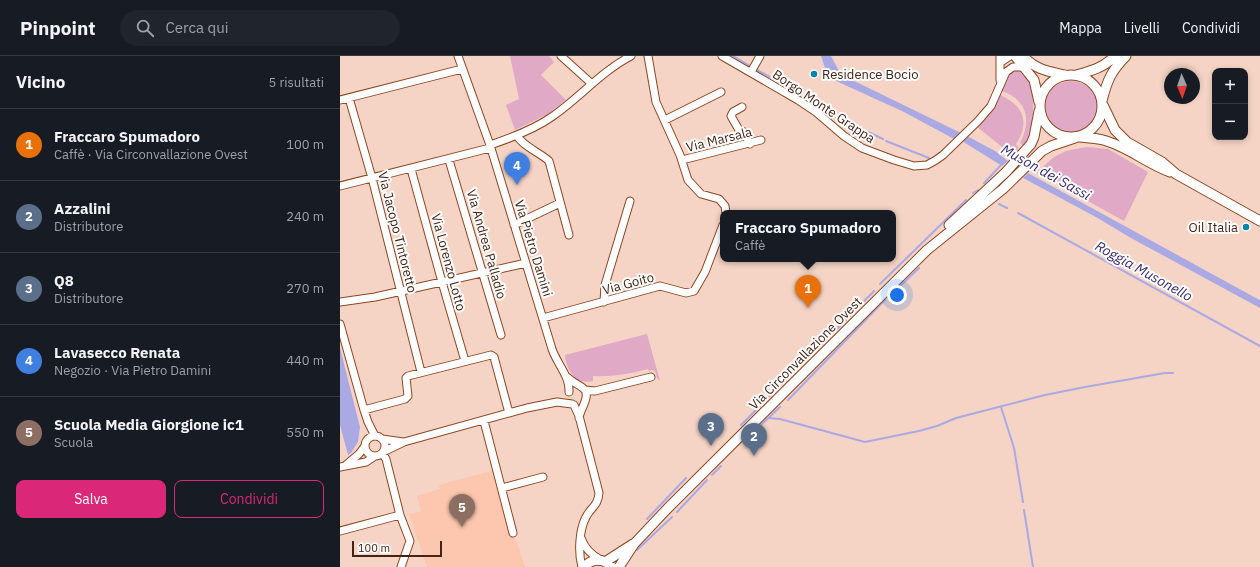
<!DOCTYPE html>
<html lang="it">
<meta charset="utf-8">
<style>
body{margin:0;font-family:"IBM Plex Sans",sans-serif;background:#20242c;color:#f1f3f6}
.controls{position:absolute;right:12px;top:12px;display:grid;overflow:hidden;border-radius:8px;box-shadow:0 2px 6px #0003}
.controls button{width:36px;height:36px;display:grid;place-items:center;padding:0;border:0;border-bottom:1px solid #363941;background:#171b24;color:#f1f3f6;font:20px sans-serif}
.compass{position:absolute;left:824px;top:12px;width:36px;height:36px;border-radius:50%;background:#171b24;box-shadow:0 2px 6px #0003;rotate:178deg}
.scale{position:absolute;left:12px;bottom:10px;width:90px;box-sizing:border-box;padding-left:4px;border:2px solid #422314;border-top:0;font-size:11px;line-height:14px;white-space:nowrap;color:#422314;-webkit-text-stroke:3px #fdfdfd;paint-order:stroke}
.you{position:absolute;left:557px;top:239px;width:14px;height:14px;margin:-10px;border:3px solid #fff;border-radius:50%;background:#1a73e8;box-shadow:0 0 0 6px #1a73e833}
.badge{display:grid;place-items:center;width:26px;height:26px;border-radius:50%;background:#db2777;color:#fff;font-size:13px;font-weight:700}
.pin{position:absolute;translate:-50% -33px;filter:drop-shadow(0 1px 2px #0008)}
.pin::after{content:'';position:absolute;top:21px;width:14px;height:12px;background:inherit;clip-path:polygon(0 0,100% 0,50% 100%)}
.popup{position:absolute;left:380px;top:154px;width:176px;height:52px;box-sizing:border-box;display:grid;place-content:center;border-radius:8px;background:#171b24;filter:drop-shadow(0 1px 3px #0005);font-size:13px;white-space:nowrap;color:#9ea1a6}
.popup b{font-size:15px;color:#f1f3f6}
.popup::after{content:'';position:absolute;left:50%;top:100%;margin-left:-8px;border:8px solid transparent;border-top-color:#171b24}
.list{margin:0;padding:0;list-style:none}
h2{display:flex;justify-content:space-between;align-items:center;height:52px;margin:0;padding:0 16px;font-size:17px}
h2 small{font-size:13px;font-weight:400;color:#9ea1a6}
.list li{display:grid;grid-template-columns:26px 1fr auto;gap:12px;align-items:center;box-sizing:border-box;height:72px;padding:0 16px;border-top:1px solid #363941}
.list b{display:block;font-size:15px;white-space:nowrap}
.list p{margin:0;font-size:13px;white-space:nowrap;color:#9ea1a6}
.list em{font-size:13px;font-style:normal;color:#9ea1a6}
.actions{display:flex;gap:8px;padding:12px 16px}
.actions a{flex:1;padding:9px 0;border:1px solid #db2777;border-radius:8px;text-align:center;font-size:14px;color:#db2777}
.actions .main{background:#db2777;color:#fff}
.icon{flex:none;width:22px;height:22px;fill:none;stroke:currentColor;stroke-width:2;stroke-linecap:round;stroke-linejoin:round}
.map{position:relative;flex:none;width:920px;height:511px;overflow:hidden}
header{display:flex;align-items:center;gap:24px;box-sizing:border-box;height:56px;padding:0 20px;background:#171b24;border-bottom:1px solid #363941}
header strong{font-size:19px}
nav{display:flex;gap:22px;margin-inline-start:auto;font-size:14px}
.search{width:280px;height:36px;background:#20242c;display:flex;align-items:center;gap:10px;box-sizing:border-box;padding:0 14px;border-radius:22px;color:#9ea1a6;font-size:15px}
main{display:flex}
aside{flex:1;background:#171b24}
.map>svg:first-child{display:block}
.built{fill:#fcc7ae}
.green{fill:#e0a9c6}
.water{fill:#aba9e3}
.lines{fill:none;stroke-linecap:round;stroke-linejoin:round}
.stream{stroke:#aba9e3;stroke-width:2}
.minor-casing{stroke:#8b4622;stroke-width:9}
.major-casing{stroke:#8b4622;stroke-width:11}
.minor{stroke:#fff;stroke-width:7}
.major{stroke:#fff;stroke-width:9}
.poi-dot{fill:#0784a8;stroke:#fdfdfd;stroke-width:1.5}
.labels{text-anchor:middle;stroke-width:4;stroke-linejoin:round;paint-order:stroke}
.poi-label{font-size:13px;fill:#422314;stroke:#fdfdfd;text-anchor:start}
.street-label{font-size:13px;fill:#422314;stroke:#fdfdfd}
.water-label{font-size:14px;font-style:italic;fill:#362b6f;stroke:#fdfdfd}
</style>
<header>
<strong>Pinpoint</strong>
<div class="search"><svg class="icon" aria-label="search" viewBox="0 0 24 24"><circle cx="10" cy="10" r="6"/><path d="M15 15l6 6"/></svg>Cerca qui</div>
<nav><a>Mappa</a><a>Livelli</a><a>Condividi</a></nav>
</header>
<main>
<aside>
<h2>Vicino<small>5 risultati</small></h2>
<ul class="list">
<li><span class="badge" style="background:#e8710a">1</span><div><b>Fraccaro Spumadoro</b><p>Caffè · Via Circonvallazione Ovest</p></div><em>100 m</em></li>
<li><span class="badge" style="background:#5c6f8a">2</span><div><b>Azzalini</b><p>Distributore</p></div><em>240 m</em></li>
<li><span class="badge" style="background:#5c6f8a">3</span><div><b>Q8</b><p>Distributore</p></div><em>270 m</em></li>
<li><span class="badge" style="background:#3f7fe0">4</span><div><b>Lavasecco Renata</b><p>Negozio · Via Pietro Damini</p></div><em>440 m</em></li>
<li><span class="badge" style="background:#8d6e63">5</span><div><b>Scuola Media Giorgione ic1</b><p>Scuola</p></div><em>550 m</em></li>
</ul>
<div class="actions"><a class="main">Salva</a><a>Condividi</a></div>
</aside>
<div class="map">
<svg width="920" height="511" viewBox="0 0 920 511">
<rect width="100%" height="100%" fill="#f5d4c5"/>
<path class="built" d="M155,414L176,486H177L185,511H87L69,458L81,455L77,440L100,433L99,429Z"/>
<path class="green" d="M170,0H209L214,6L201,19L226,44L206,59L175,74L166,49L179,43Z
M680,13L691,23C694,44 695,71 684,90L680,87C692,64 687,44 662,35C665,22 665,15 680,13Z
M705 51a26 26 0 1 1 52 0a26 26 0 1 1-52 0Z
M660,39C684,49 690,67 676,88L679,92L672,99L636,70L650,58Z
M749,91L768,93L808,116L784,165L690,113L694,108L700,114C717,96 725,94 749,91Z
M307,278L320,325L317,322L315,315L312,314L308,315V313C290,318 271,321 253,320V325C235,329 227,315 225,299Z"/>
<path class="water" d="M481,0H491L500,17L506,21L621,77L614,83L564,56L494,24L485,12Z
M627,80L655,95L668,105L662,110L622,85Z
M688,117L914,241L920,244V252L791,182L754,160L683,122Z
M0,292L20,371L18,386L11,397L8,399L0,369Z"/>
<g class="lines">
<path class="stream" d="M393,0L410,10
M417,14L437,25
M470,43L488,57
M493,60L502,64
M505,65L543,83
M546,85L589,102
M644,127L662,108
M633,137L638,134
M659,148L667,152
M678,157L920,290
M540,228L626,144
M550,240L579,212
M476,294L534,235
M428,341L468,301
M448,344L545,244
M661,351L674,392L683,446
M429,362L440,363L525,386L579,375L597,370L616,362L705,339L745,331L825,317H833
M401,369L423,347
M421,369L440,351
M372,419L381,410
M684,454L693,511
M337,456L367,424
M307,463L346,422
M297,494L332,461"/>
<defs>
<path id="minor" d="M118,0L150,89L212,293C217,308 230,320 229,336
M221,0L252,28
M308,0L316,46L340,99L348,124L361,138L379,143L385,150L386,157
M382,0L458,44L476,56L504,80L522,92L554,104L574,110L587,109L596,104L603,99L638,65L651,50L666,16L673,11H685
M661,6L670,0
M411,16L420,0
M660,24V0
M9,42L32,122L81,316
M0,44L122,13
M402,51L393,56L391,60L399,74L404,76L410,88
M325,64L381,36
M177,80C184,91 199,96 209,105L229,179
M150,89C171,82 195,73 213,60C240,41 262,15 291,0
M109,104L161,279
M342,104L421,84
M71,113L102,226L125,305
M0,130L150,92
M174,169L220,147
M0,246L35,241L186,207
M264,246L265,229L290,145
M203,262L320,230L346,237L354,235L365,216L383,169
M0,268L24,354L28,366L35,380
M227,321C232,326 238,328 243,332C252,339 240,353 239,362
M245,334L255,335L311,321
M234,349L239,360L259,437C258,450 251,451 246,461C239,474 238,497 242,511
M24,354L65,343L68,340L66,322L68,320L151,299L154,301L169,357
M144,365L173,477
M25 390a10 10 0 1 1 20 0a10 10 0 1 1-20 0Z
M42,383L63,386
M43,396L64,386L187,352L217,346L232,348
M42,397L46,403L60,459L70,485L61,511
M6,409L19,398L25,390
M0,411L26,406L35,400
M162,432L203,421
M0,475L60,459
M241,482C245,493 251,499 261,504"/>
<path id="major" d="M675,0L694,24L699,46
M683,0C696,14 707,15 725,19
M700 50a31 31 0 1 1 62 0a31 31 0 1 1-62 0Z
M736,19C751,15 763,12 775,0
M762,45C767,25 771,15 786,0
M763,49L775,74L787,86L822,106L836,118L920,165
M739,81C747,82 756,82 763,84C787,90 807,108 830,116
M609,169L666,116L691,88L694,81L699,55
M265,506L293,488
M244,511C252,502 264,502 272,511
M279,511L294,488L327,453L587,194L663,133L702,95L711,90L735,82"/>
</defs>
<use href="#minor" class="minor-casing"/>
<use href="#major" class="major-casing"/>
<use href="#minor" class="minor"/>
<use href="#major" class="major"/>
</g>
<g class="poi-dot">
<circle cx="474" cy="18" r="4"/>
<circle cx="906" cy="171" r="4"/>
</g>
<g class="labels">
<g class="poi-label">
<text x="482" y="23">Residence Bocio</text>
<text x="898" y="176" text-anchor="end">Oil Italia</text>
</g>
<g class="street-label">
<text transform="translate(484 50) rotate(34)" y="5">Borgo Monte Grappa</text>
<text transform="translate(379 83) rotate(-14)" y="5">Via Marsala</text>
<text transform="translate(58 176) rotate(76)" y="5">Via Jacopo Tintoretto</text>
<text transform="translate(147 188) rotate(74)" y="5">Via Andrea Palladio</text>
<text transform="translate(194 192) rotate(73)" y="5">Via Pietro Damini</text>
<text transform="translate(109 206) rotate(75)" y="5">Via Lorenzo Lotto</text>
<text transform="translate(288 227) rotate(-15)" y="5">Via Goito</text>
<text transform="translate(465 297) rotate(-45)" y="5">Via Circonvallazione Ovest</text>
</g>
<g class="water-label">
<text transform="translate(706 116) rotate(29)" y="5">Muson dei Sassi</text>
<text transform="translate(804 215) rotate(29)" y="5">Roggia Musonello</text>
</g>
</g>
</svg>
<div class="controls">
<button>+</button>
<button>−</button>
</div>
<svg class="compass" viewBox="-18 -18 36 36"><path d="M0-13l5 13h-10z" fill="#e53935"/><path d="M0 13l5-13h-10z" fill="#9ea1a6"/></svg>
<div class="scale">100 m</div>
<div class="you"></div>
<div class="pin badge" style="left:468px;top:252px;background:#e8710a">1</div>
<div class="popup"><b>Fraccaro Spumadoro</b>Caffè</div>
<div class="pin badge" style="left:414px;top:400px;background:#5c6f8a">2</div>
<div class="pin badge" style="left:371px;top:390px;background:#5c6f8a">3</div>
<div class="pin badge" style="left:177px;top:129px;background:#3f7fe0">4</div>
<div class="pin badge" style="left:122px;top:471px;background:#8d6e63">5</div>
</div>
</main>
